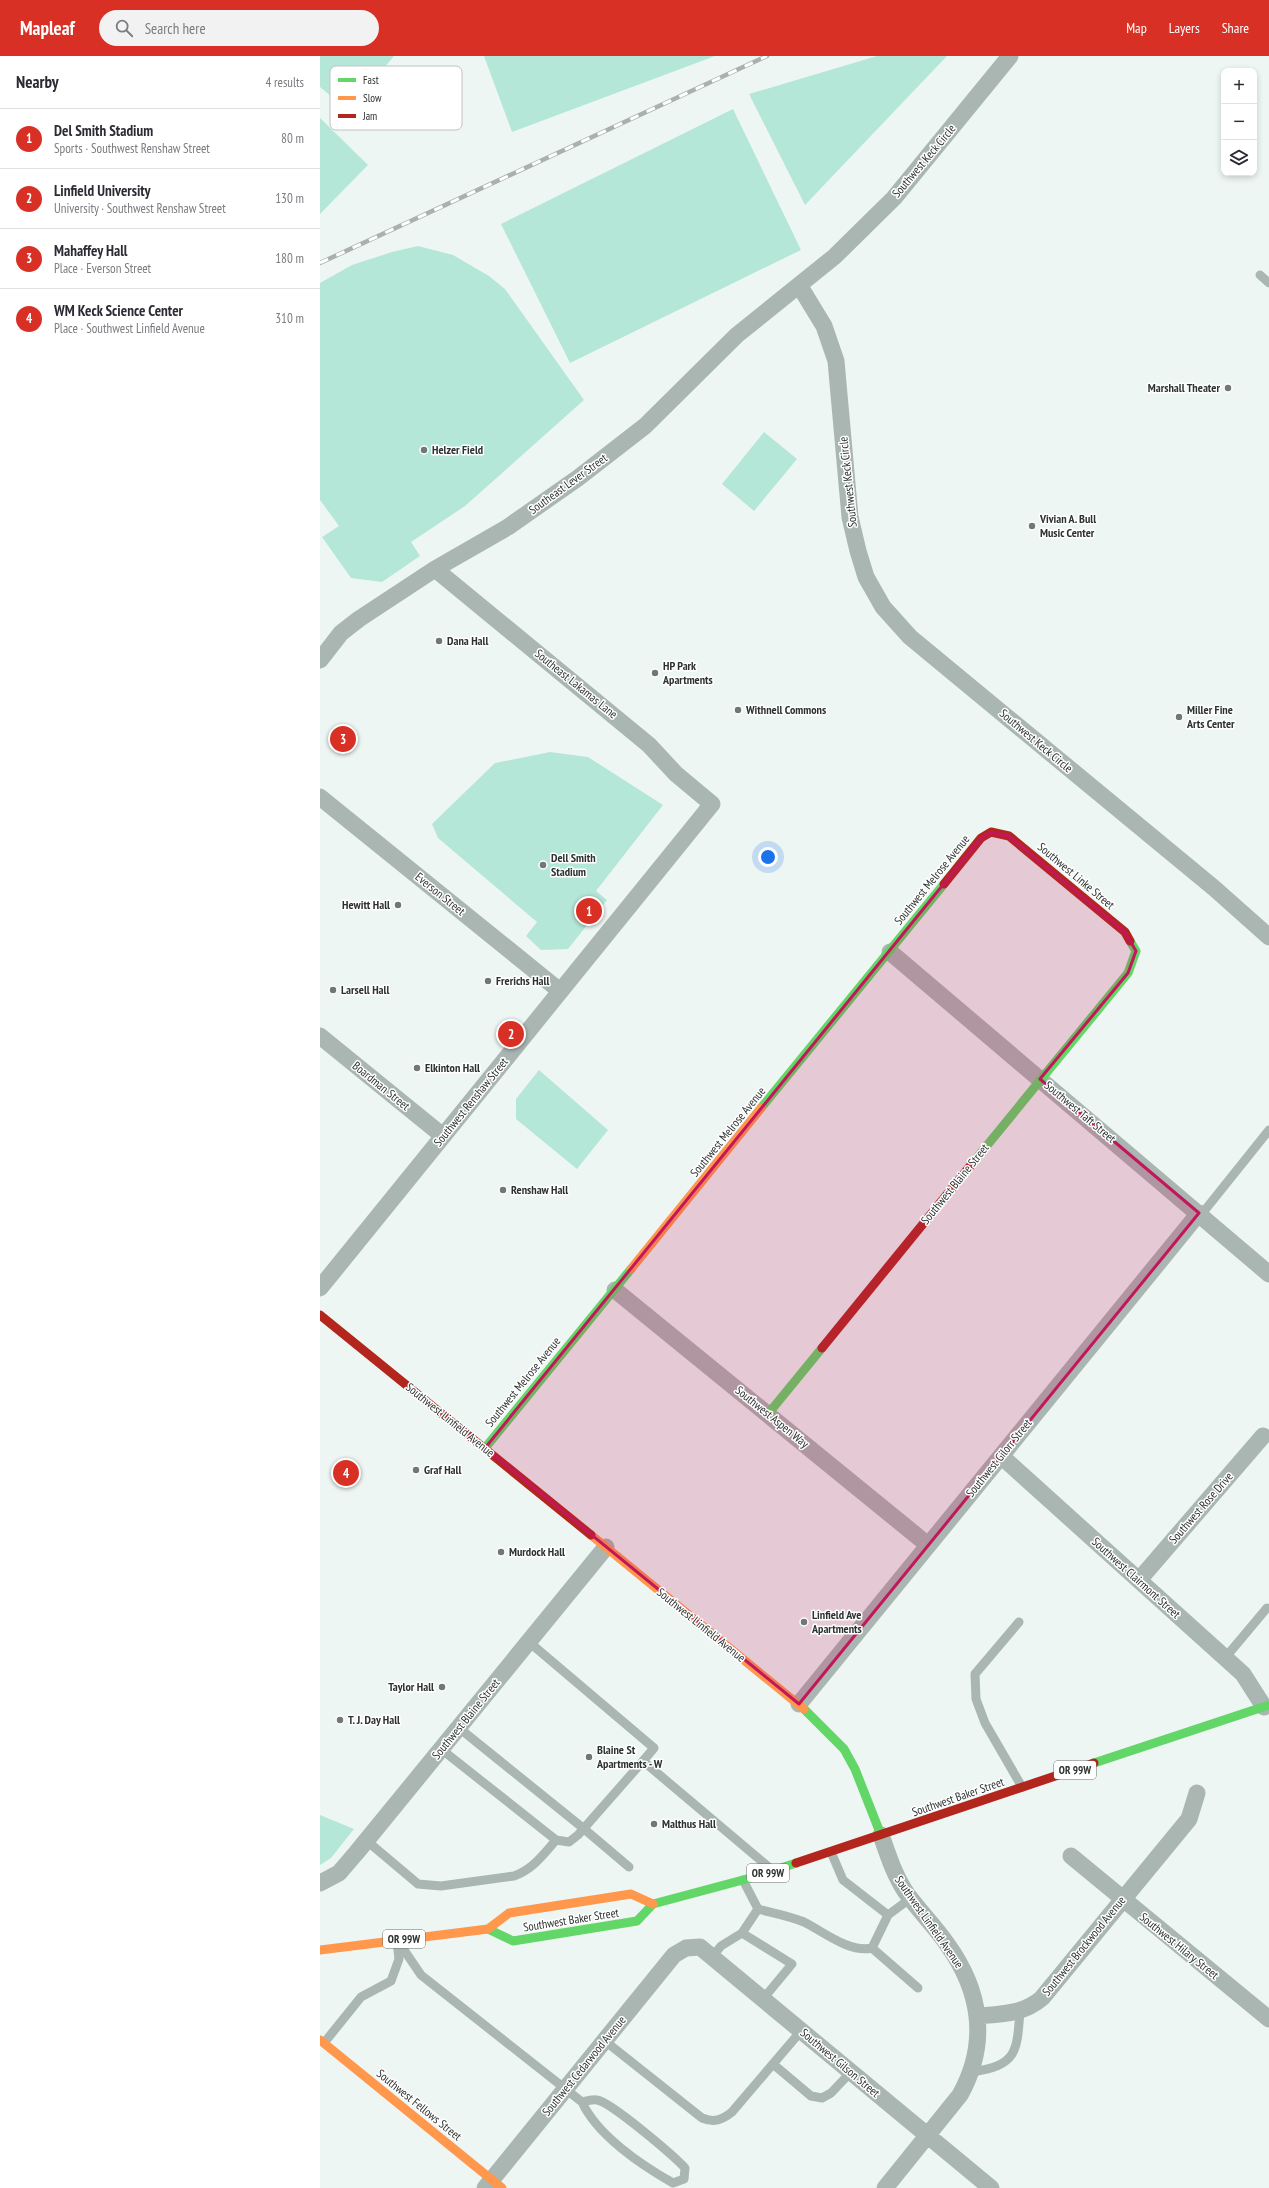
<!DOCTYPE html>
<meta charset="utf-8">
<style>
body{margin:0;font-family:"PT Sans Narrow",sans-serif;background:#f2f2f3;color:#2b2b33}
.controls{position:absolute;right:12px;top:12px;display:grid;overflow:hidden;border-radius:8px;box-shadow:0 2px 6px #0003}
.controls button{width:36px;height:36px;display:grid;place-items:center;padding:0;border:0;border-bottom:1px solid #e1e1e2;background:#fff;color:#2b2b33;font:20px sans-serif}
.you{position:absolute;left:448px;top:801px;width:14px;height:14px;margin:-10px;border:3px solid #fff;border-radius:50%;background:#1a73e8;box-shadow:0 0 0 6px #1a73e833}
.badge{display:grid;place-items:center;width:26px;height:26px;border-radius:50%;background:#d93025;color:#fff;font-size:13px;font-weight:700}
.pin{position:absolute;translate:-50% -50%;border:2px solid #fff;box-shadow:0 1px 4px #0006}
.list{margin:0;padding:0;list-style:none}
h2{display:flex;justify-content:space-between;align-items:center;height:52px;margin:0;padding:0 16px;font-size:17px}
h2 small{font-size:13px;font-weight:400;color:#7c7c81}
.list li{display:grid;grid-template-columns:26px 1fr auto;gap:12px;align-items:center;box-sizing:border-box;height:60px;padding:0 16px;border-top:1px solid #e1e1e2}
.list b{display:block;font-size:15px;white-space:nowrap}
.list p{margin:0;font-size:13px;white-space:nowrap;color:#7c7c81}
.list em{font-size:13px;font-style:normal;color:#7c7c81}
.icon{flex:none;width:22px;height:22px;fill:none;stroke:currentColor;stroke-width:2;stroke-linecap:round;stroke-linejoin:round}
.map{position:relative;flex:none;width:949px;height:2132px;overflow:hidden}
header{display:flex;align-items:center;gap:24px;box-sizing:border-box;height:56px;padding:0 20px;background:#d93025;color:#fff}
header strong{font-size:19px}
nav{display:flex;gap:22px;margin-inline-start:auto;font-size:14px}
.search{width:280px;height:36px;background:#f2f2f3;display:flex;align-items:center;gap:10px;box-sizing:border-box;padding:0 14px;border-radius:22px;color:#7c7c81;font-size:15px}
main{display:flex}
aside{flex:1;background:#fff}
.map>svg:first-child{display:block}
.green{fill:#b4e7d7}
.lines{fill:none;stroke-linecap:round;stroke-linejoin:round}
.lane{stroke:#aab6b2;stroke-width:9}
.street{stroke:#aab6b2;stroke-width:17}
.fast{stroke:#63d668;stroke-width:9}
.slow{stroke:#ff974d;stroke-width:9}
.jam{stroke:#b3261e;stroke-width:9}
.rail-casing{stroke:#a8b1ae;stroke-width:4.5}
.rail{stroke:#fff;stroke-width:3;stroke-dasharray:9;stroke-linecap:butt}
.marked{fill:#c2185b;fill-opacity:0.2;stroke:#c2185b;stroke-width:3;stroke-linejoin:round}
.poi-dot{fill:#707774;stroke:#fff;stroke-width:1.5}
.labels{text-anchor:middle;stroke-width:3;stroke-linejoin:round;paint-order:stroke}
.shield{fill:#fff;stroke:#6b706e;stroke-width:1}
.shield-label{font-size:11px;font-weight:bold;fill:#2c3230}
.street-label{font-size:12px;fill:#2c3230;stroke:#fff}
.poi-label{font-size:12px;font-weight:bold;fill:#2c3230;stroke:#fff;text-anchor:start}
.key{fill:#fff;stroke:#c0c2c1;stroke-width:1}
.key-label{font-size:11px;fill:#2c3230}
</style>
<header>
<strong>Mapleaf</strong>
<div class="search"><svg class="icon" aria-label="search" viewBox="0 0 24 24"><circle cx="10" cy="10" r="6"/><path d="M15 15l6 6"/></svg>Search here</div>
<nav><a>Map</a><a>Layers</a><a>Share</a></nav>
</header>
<main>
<aside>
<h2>Nearby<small>4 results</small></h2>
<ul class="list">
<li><span class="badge">1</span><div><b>Del Smith Stadium</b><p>Sports · Southwest Renshaw Street</p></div><em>80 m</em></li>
<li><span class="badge">2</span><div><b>Linfield University</b><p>University · Southwest Renshaw Street</p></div><em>130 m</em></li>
<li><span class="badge">3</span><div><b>Mahaffey Hall</b><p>Place · Everson Street</p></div><em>180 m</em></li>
<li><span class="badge">4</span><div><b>WM Keck Science Center</b><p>Place · Southwest Linfield Avenue</p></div><em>310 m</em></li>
</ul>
</aside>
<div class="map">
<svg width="949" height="2132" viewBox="0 0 949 2132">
<rect width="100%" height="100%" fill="#eef6f3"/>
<path class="green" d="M0,0H74L29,55L0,31Z
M164,0H395L192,76Z
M557,0H627L485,149L429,38Z
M413,53L481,194L250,307L181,168Z
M0,62L48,109L0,158Z
M98,190L133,199L169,220L185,233L264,344L145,450L91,486L100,500L62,526L31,522L2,481L19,470L0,444V227L32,209L72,196Z
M444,376L477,403L434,455L402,428Z
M230,696L268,701L343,749L276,835L287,844L248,893L221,894L206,880L217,866L118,782L112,768L175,707Z
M219,1014L288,1074L257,1113L196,1063V1043Z
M0,1759L34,1773L11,1802L0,1809Z"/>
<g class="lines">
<path class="lane" d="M940,219L949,227
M881,1159L949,1074
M699,1566L655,1618L656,1643L665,1667L702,1731
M209,1586L334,1692L323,1705
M905,1602L947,1552
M139,1672L263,1772L309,1811
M236,1784L249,1786L258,1779L323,1705L451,1813
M47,1785L98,1828L121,1830L194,1820C213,1813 223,1799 236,1784L121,1693
M511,1796L523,1824L568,1859
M423,1824L438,1853C453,1857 470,1860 484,1866C504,1876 529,1897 552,1892L598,1932
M422,1877L472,1908L443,1943
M78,1885L101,1919L262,2046C277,2079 321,2109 353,2127L364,2123L365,2112C354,2100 291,2046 277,2044C273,2043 266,2045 262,2046
M552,1892L568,1859L591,1842
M392,1901L401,1890L422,1877L438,1853
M285,1985L382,2062C394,2067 402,2064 412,2056L481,1975
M4,1987L41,1941L71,1925L79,1903L77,1886
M453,2008L491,2040L502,2042L511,2037L531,2016
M652,2016C697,2009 697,1997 700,1954"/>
<path class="street" d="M479,229L504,270L516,305L530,461L538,495L546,521L563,551L590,581L894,832L949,881
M0,604L21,577L39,563L115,513L188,471L258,422L325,370L417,279L514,201L574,142L690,0
M0,741L240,935
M570,896L949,1218
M0,980L123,1080
M0,1232L392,748L356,718L329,689L115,513
M295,1234L608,1489
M681,1400L923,1618L944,1651
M819,1524L943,1380
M479,1648L879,1157
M561,1779C568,1799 574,1818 585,1835C598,1854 614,1869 627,1888C661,1935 669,1987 640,2039L565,2132
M751,1800L949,1963
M0,1827L19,1817L37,1796L286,1491
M658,1960C681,1958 704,1958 722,1942L869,1763L877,1737
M165,2132L354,1899L366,1892L380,1891L671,2132"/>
<path class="fast" d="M441,1052L624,828
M651,1109L808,917L816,895L810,885
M448,1358L502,1292
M165,1392L311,1213
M484,1653L524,1693L535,1713L561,1779
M774,1707L949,1649
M168,1873L193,1885L317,1865L333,1848L434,1821L476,1807"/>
<path class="slow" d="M311,1213L441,1052
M271,1479L484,1653
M0,1894L168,1873L189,1857L311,1838L333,1848
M0,1984L182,2132"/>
<path class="jam" d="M624,828L661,782L671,776L689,780L805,876L810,885
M0,1259L271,1479
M502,1292L651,1109
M476,1807L774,1707"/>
<defs>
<path id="rail" d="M0,207L447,0"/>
</defs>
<use href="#rail" class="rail-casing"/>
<use href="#rail" class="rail"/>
</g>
<path class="marked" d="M671,776L689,780L805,876L816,895L808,917L720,1023L879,1157L479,1648L165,1392L661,782Z"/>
<g class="poi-dot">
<circle cx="908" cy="332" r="4"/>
<circle cx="104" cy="394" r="4"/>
<circle cx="712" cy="470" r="4"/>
<circle cx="119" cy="585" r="4"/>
<circle cx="335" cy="617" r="4"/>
<circle cx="418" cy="654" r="4"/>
<circle cx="859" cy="661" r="4"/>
<circle cx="223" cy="809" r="4"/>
<circle cx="78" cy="849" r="4"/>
<circle cx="168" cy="925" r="4"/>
<circle cx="13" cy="934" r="4"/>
<circle cx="97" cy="1012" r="4"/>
<circle cx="183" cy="1134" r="4"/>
<circle cx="96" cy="1414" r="4"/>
<circle cx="181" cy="1496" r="4"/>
<circle cx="484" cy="1566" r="4"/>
<circle cx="122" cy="1631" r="4"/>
<circle cx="20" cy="1664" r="4"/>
<circle cx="269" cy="1701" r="4"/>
<circle cx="334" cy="1768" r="4"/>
</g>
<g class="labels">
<g class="shield">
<rect x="734" y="1705" width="42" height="18" rx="3"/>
<rect x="427" y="1808" width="42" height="18" rx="3"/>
<rect x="63" y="1874" width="42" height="18" rx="3"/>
</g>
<g class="shield-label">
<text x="755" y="1718">OR 99W</text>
<text x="448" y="1821">OR 99W</text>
<text x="84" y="1887">OR 99W</text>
</g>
<g class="street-label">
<text transform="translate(604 105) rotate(-50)" y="4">Southwest Keck Circle</text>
<text transform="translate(528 426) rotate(-96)" y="4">Southwest Keck Circle</text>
<text transform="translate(248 428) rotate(-36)" y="4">Southeast Lever Street</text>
<text transform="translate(256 628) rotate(39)" y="4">Southeast Lakamas Lane</text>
<text transform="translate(716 685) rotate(40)" y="4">Southwest Keck Circle</text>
<text transform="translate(756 820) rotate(40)" y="4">Southwest Linke Street</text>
<text transform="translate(612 824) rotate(-51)" y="4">Southwest Melrose Avenue</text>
<text transform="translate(120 838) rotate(39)" y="4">Everson Street</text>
<text transform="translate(61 1030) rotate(39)" y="4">Boardman Street</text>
<text transform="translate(151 1046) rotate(-51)" y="4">Southwest Renshaw Street</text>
<text transform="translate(760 1056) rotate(40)" y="4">Southwest Taft Street</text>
<text transform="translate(408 1076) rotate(-51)" y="4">Southwest Melrose Avenue</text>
<text transform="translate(635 1128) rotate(-51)" y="4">Southwest Blaine Street</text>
<text transform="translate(203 1326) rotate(-51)" y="4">Southwest Melrose Avenue</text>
<text transform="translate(452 1361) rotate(39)" y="4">Southwest Aspen Way</text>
<text transform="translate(130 1364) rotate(39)" y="4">Southwest Linfield Avenue</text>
<text transform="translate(679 1402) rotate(-51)" y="4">Southwest Gilorr Street</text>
<text transform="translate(881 1452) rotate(-49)" y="4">Southwest Rose Drive</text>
<text transform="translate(816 1522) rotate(42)" y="4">Southwest Clairmont Street</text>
<text transform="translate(381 1569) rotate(39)" y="4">Southwest Linfield Avenue</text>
<text transform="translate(146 1663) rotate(-51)" y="4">Southwest Blaine Street</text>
<text transform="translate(638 1741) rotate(-19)" y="4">Southwest Baker Street</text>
<text transform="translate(251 1864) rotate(-9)" y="4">Southwest Baker Street</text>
<text transform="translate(609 1866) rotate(55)" y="4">Southwest Linfield Avenue</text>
<text transform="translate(764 1890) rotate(-51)" y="4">Southwest Brockwood Avenue</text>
<text transform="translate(859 1890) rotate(39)" y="4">Southwest Hilary Street</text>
<text transform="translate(520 2007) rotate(40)" y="4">Southwest Gilson Street</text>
<text transform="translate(264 2010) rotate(-51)" y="4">Southwest Cedarwood Avenue</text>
<text transform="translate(99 2049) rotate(39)" y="4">Southwest Fellows Street</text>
</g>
<g class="poi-label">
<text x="900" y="336" text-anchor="end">Marshall Theater</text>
<text x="112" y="398">Helzer Field</text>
<text x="720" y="467">Vivian A. Bull<tspan x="720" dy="14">Music Center</tspan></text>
<text x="127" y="589">Dana Hall</text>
<text x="343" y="614">HP Park<tspan x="343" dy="14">Apartments</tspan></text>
<text x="426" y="658">Withnell Commons</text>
<text x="867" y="658">Miller Fine<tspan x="867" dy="14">Arts Center</tspan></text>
<text x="231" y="806">Dell Smith<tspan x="231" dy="14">Stadium</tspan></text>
<text x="70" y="853" text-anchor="end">Hewitt Hall</text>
<text x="176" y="929">Frerichs Hall</text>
<text x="21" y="938">Larsell Hall</text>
<text x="105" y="1016">Elkinton Hall</text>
<text x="191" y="1138">Renshaw Hall</text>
<text x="104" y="1418">Graf Hall</text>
<text x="189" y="1500">Murdock Hall</text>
<text x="492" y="1563">Linfield Ave<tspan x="492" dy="14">Apartments</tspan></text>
<text x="114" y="1635" text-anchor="end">Taylor Hall</text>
<text x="28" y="1668">T. J. Day Hall</text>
<text x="277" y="1698">Blaine St<tspan x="277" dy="14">Apartments - W</tspan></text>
<text x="342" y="1772">Malthus Hall</text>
</g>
</g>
<rect x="10" y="10" width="132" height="64" rx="6" class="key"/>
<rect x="18" y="22" width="18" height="4" fill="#63d668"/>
<rect x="18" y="40" width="18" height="4" fill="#ff974d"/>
<rect x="18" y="58" width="18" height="4" fill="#b3261e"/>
<g class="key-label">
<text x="43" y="28">Fast</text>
<text x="43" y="46">Slow</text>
<text x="43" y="64">Jam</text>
</g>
</svg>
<div class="controls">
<button>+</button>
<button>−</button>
<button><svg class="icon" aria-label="layers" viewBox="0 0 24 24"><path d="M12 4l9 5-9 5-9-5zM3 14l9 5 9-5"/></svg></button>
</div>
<div class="you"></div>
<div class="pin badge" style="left:269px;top:855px">1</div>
<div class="pin badge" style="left:191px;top:978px">2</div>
<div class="pin badge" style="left:23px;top:683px">3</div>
<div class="pin badge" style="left:26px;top:1417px">4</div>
</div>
</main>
